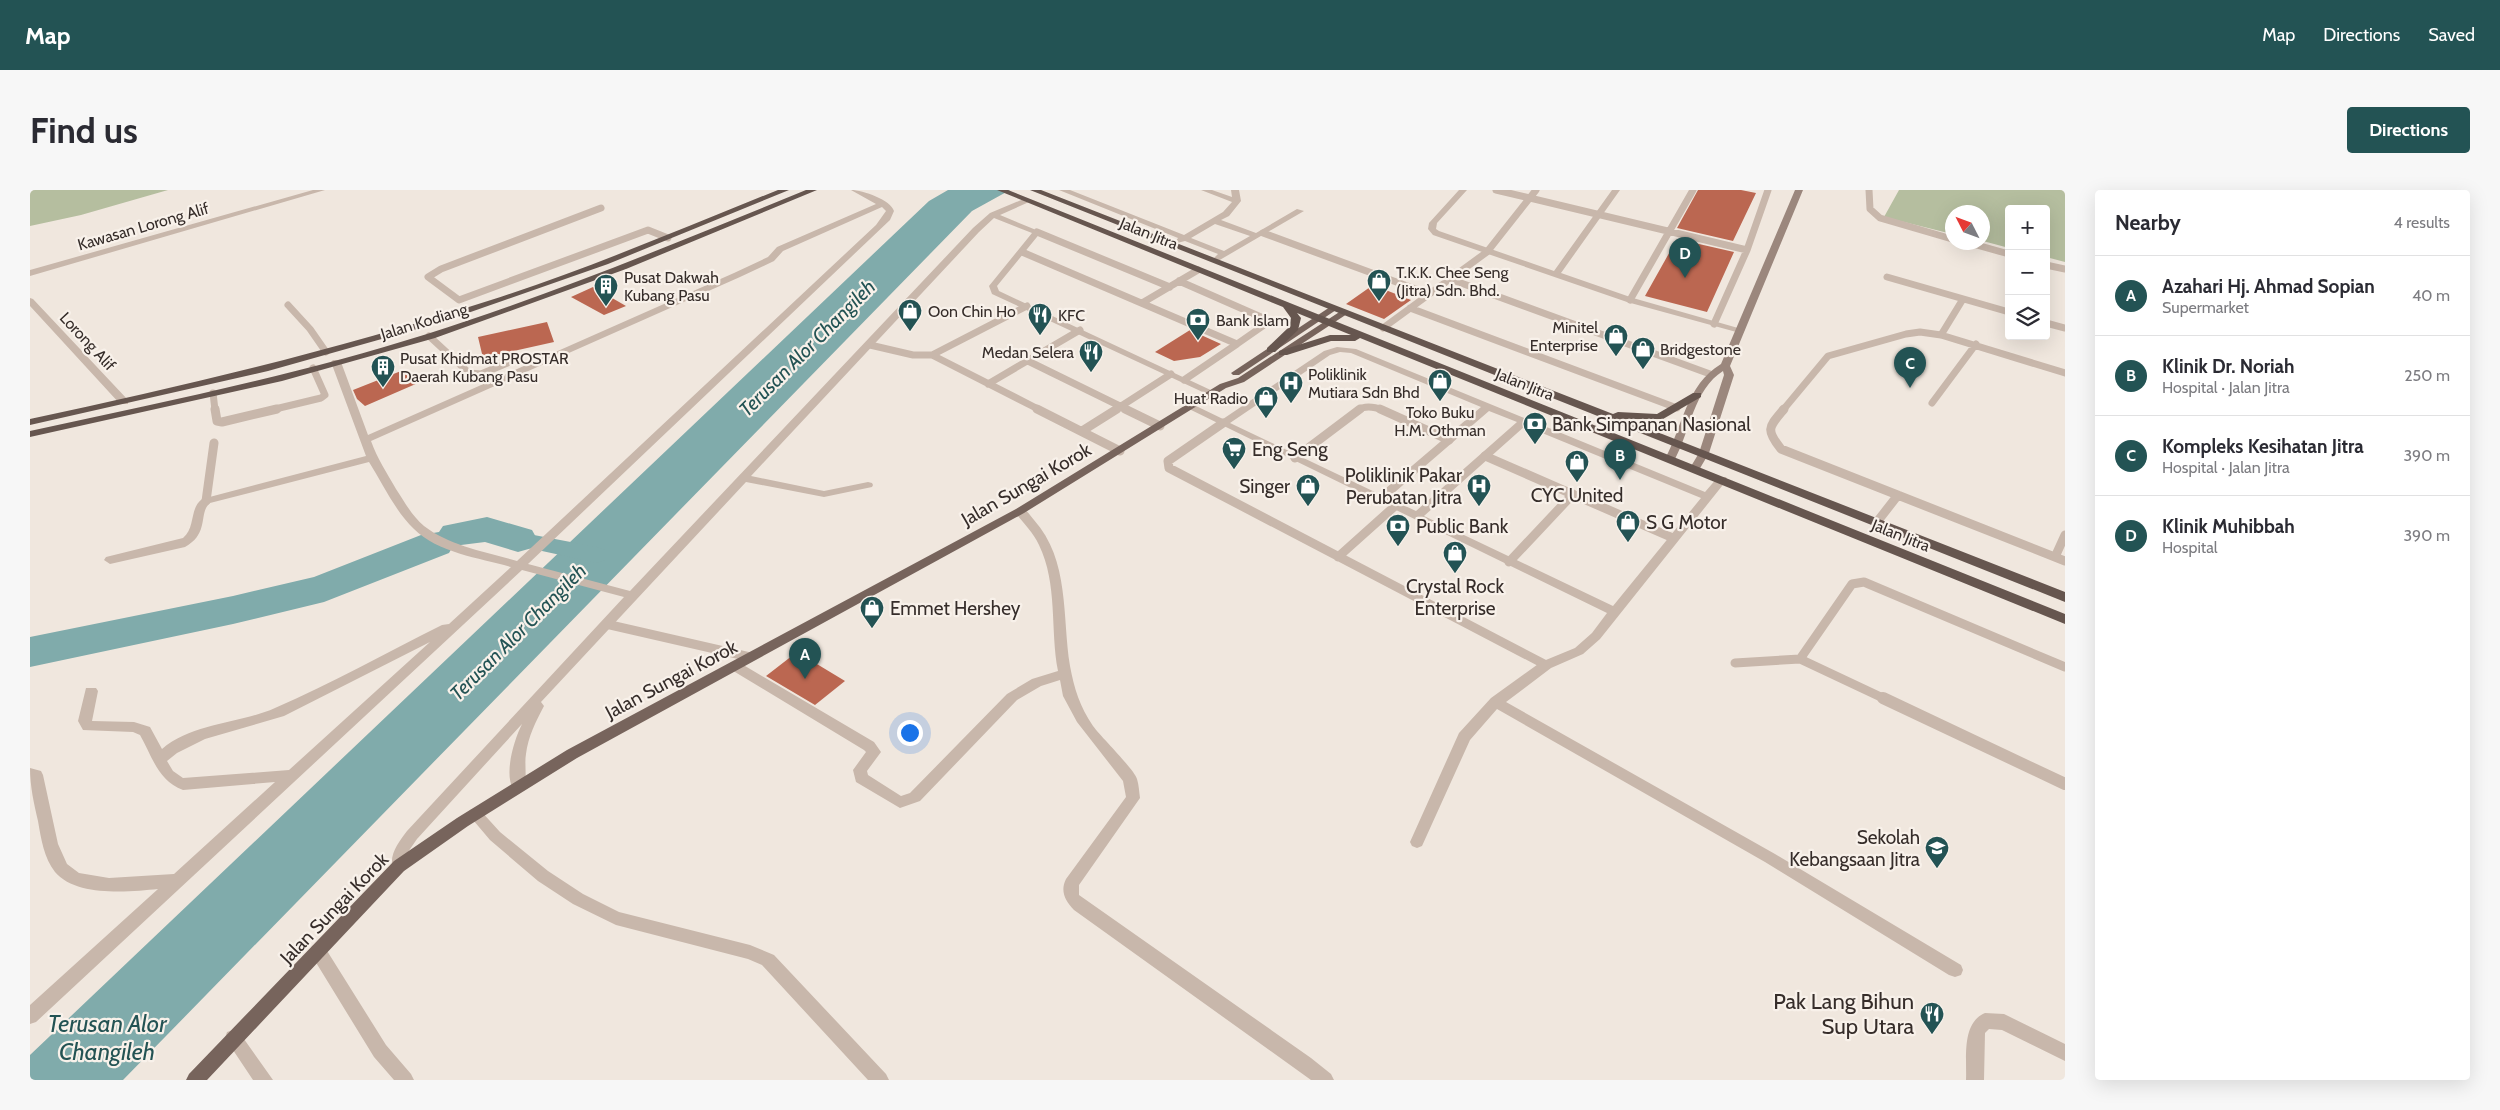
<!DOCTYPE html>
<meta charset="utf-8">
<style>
body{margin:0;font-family:Cabin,sans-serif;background:#f7f7f7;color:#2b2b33}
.controls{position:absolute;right:15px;top:15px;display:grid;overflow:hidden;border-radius:5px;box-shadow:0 5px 20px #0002}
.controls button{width:45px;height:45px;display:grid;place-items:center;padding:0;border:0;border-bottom:1px solid #e1e1e2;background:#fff;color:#2b2b33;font:25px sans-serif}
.compass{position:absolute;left:1915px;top:15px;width:45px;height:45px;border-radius:50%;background:#fff;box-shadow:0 5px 20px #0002;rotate:312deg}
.you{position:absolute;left:879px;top:542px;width:18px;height:18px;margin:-12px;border:4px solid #fff;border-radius:50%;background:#1a73e8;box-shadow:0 0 0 8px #1a73e833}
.badge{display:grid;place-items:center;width:32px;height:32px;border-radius:50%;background:#235354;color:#fff;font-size:16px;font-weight:700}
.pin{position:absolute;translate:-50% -41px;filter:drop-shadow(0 1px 2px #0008)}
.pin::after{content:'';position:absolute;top:26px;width:18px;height:15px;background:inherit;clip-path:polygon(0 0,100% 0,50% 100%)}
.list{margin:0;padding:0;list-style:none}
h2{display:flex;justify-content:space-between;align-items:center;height:65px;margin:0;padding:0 20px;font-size:21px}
h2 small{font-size:16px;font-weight:400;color:#7c7c81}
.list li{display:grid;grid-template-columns:32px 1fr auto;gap:15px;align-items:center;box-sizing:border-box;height:80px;padding:0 20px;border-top:1px solid #e1e1e2}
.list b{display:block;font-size:19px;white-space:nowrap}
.list p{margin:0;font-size:16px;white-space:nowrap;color:#7c7c81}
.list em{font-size:16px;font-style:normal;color:#7c7c81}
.icon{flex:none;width:28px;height:28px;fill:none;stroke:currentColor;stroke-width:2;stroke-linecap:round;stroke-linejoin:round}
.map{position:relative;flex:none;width:2035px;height:890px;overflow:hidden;border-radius:5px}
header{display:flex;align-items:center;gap:30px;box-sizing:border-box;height:70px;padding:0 25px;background:#235354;color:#fff}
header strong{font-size:24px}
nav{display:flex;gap:28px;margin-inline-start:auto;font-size:18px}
.intro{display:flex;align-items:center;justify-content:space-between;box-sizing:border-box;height:120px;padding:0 30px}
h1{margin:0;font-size:35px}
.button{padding:12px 22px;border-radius:5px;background:#235354;color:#fff;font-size:18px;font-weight:700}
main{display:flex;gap:30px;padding:0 30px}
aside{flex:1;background:#fff;border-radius:5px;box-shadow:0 5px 20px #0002}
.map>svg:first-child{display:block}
.green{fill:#b5be9f}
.water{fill:#80abab}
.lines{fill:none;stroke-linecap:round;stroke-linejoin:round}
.canal{fill:#80abab;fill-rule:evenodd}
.river{fill:#80abab;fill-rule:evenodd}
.building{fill:#bb6751}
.service-far2{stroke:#c8b7ab;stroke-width:7}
.service-far1{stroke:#c8b7ab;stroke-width:9}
.service{stroke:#c8b7ab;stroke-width:12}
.minor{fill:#c8b7ab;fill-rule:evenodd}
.secondary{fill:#9b877d;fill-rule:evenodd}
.primary{fill:#77645c;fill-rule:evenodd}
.trunk{fill:#66564f;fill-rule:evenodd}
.labels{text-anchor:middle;stroke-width:4.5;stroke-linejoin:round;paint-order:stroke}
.far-street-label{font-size:16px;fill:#362d2a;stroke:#f8f1ea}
.far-poi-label{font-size:16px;fill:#362d2a;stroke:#f8f1ea;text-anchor:start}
.poi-label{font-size:19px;fill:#362d2a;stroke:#f8f1ea;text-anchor:start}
.street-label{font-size:19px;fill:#362d2a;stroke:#f8f1ea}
.water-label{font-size:20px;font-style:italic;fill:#235354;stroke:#f8f1ea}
.near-poi-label{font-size:22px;fill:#362d2a;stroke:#f8f1ea;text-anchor:end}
.near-water-label{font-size:24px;font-style:italic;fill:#235354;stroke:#f8f1ea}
</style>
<header>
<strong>Map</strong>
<nav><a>Map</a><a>Directions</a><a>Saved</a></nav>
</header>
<div class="intro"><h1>Find us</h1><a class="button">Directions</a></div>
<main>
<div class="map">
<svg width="2035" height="890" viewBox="0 0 2035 890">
<rect width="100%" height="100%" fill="#f0e7de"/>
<path class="green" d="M0,0H138L51,25L0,36Z
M1869,0H2035V72L2016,67V19H1979V58L1953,51L1952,22H1922V44L1854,27Z"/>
<path class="water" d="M918,0H980L942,21L93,890H0V865L899,11Z"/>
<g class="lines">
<path class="canal" d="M488,342L567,357L575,360L579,365L575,370L567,373L480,354L477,349L480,344Z"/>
<path class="river" d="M457,327L502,340L507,349L502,358L488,362L455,352L423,356L419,363L294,412L203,434L0,477V447L203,406L284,387L391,345L409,342L413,336Z"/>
</g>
<path class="building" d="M1668,0H1711L1726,3L1703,51L1647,38Z
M1647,49L1704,62L1677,122L1615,106Z
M1343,95L1381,110L1354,129L1316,114Z
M563,97L596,116L574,125L541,107Z
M517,132L524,152L453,168L448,147Z
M1160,140L1191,154L1170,167L1144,171L1125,162Z
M371,181L388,193L335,216L327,209L323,200Z
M767,462L815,491L785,515L736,486Z"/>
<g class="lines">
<path class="service-far2" d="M1466,0L1717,60
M1839,0L1840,19L1850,28L1922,49
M571,18L411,79L398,87L429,110L618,40L638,48
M1007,42L1140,97
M1233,43L1399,104
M1936,52L1979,64
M992,62L1207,154L1240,131L1149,91
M2016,75L2035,79
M1857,87L1979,122
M1420,89L1680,184
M1600,110L1663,0
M1112,113L1168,80
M258,115L280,139L296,162
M1380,118L1647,218
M2016,133L2035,138
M1684,134L1717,60L1738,0
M1353,138L1457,62L1506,0
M1911,145L1933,109
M399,146L439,183L451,184L487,169
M840,155L883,165H902L1010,220
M902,165L997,116
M998,171L1098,220
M1154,190L1207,154
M958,194L1050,140
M183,203L185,220
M1902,213L1946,154
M241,220L291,208L295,205L283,178
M1085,220L1141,184
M1328,220C1335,215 1345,217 1353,220
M1753,220L1798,166L1876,144L1890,142L1911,145L2035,183"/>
<path class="service-far1" d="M185,219L187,231L192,232L247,219
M1007,219L1090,261
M1095,219L1130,236
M1350,219L1419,250
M1754,219C1739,237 1735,239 1751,259L2035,371
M1193,233L1138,271L1139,278L1516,475
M1052,241L1087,219
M1455,266L1643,348
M1265,268L1330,219
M176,311L184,253
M1847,332L1868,305
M1308,367L1365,316
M2025,367L2035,345
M1479,372L1543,304
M576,434L720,467
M1770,469L1855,509
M1705,473L1770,469L1822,394L1834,392L2035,477"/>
<path class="service" d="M1853,508L2035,594"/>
<path class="minor" d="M283,0H295L0,86V80Z
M821,0C833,0 861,10 864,21L860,30L498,374L600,401L943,38L960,23L996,8L1000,10L999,12L970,25L1011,42L967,96L969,101L1187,203L1185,205H1179L962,104L959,96L1002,43L964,28L949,42L721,286L794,301L838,292L842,293L843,295L842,297L794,307L716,292L511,512L514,516C506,531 498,547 496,564C494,575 498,590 493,599L488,601L483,599C474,583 484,550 492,534L387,649L378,662L374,681L369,682L364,681C357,666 369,652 377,641L594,407L492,380L6,832L0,834V815L128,699C99,702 46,707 25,682C14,668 11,649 8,631C4,614 0,596 0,578L11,581L13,585L28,654L37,674L49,683L79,688L144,684L245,592L153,600C128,591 122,566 110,545L103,542L53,540L48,531L56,498H66L68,501L62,531L104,532L120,537L132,559C163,533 209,534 245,518C302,493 356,463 412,435L419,434L481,377C450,368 408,363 384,339C365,321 353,294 339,272L180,313C168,323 180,343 155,357L80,374L74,370L76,367L153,348C166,337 159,319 172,309L336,266L301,172L303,170H309L311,172L338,245L704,83L738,67L747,57L846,14ZM852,17L856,21L846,35L487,371C456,362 420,356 394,336C382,326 374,311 366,299C357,283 347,268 341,251L710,87L744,71L753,61ZM400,452L259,580L153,588L143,581L137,571L147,563L175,549L254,526Z
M1029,0H1040L1154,45L1193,22L1202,12L1171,0H1182L1202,7L1201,0H1209L1211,11L1199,26L1191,30L1226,43L1267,19L1274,21L1188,71L1184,68L1188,64L1155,51L1147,53L1146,51L1148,48ZM1185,34L1220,46L1194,61L1161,48Z
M1429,0H1437L1407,33L1406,39L1409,41L1524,81L1582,0H1590L1531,83L1603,108L1715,140L1710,143L1597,112L1403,45L1398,39L1399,33Z
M0,108L3,109L98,210V214H90L0,116Z
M1307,157L1326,159L1675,302L1688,287H1696L1697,289L1696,291L1570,449L1553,464L1521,478L1476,512L1745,664L1931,775L1933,780L1931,785L1925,787L1919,785L1735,672L1467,519L1440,550L1392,656L1387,658L1382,656L1380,652L1429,543L1461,508L1511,472L1545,458L1562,443L1577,423L1155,217L1160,214L1164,215L1193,229L1294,161ZM1310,162L1321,163L1451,217L1349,304L1200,233L1300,165ZM1459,221L1487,232L1386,321L1358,308ZM1495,236L1671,308L1583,416L1394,326Z
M990,317C996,319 1000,325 1004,330C1040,370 1032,427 1040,476C1044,498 1050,517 1063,536C1072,548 1104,579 1107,589C1109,595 1109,602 1110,608L1049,695V705L1281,868L1301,884L1304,890H1281L1044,720C1035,711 1030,701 1036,689L1096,607L1093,591L1047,532L1033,506L1030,490L1011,496L987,510L890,611L870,618L826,592L823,580L836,562L834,560L700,479L699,476L700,473H710L844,552L851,562L837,581L838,585L871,606L880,603L977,504L1002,489L1028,481C1020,440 1028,394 1009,355C1003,342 993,333 984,321Z
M445,618L450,620L470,642L518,681L553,704L589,722L720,755L744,765L856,884L859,890H838L732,775L718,769L586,735L543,714L508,691L460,650L438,624L440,620Z
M288,754L294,756L356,855L381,884L384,890H364L344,867L282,766L280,761L282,756Z
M1955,823L1974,824L2035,854V871L1972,840L1959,839L1955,843L1954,890H1936C1937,869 1931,833 1955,823Z
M203,840L209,842L243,890H223L195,848L197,842Z"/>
<path class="secondary" d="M1765,0H1773L1700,176L1704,185L1679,263L1669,280H1661L1660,278L1669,263L1694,185L1693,181C1664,199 1660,241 1645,269L1644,271H1636L1635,269C1653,236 1656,195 1691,174Z"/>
<path class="primary" d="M1303,115L1307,118L1306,120L1209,185H1203L1201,183Z
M1314,119L1318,122L1317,124L1214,192L1196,198L994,323L547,568L438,636L374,681L177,890H156L159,884L364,671L427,628L537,560L986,319L1190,194L1208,188Z"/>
<path class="trunk" d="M748,0H759L578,74L412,132L238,181L0,235V229C155,196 310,159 461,110C558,79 653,38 748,0Z
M776,0H787L596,79L405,148L252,191L0,247V241C133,212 267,185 397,144C526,103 651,51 776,0Z
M967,0H978L2035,424V434L1330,148L1325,151H1301L1257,165H1249V161L1300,145H1321L1267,123L1271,128L1268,140L1245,162H1237V158L1259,137L1261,128L1253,117Z
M1000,0H1011L1583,224L1588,222L1627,224L1663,203H1671V207L1633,229H1594L2035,402V412Z"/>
</g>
<defs>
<symbol id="shop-pin" viewBox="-11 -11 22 30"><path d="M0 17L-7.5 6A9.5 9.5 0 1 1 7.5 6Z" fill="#235354" stroke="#f8f1ea"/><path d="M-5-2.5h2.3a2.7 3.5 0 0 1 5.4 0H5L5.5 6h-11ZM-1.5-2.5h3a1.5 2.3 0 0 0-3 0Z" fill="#fff"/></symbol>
<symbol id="building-pin" viewBox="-11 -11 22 30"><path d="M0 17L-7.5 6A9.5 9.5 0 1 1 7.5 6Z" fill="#235354" stroke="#f8f1ea"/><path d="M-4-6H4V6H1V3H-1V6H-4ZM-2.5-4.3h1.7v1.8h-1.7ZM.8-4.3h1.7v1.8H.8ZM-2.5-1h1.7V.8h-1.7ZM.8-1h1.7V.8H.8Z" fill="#fff"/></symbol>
<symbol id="restaurant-pin" viewBox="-11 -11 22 30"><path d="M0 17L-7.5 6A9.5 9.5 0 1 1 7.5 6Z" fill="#235354" stroke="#f8f1ea"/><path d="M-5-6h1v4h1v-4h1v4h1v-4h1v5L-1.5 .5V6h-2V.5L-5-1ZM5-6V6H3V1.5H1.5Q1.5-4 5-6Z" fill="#fff"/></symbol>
<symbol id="bank-pin" viewBox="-11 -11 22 30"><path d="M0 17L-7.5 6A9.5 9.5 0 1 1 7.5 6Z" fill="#235354" stroke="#f8f1ea"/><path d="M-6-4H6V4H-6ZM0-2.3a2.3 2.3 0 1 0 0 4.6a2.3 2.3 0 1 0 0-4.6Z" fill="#fff"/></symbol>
<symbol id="hospital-pin" viewBox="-11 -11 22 30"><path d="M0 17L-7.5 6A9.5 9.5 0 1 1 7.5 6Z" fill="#235354" stroke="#f8f1ea"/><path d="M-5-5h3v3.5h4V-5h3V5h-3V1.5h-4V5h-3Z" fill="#fff"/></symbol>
<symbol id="supermarket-pin" viewBox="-11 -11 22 30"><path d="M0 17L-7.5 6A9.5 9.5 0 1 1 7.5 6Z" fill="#235354" stroke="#f8f1ea"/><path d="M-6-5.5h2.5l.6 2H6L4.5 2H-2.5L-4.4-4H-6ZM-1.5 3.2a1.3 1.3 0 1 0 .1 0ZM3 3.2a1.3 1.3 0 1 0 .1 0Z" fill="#fff"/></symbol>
<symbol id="school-pin" viewBox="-11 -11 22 30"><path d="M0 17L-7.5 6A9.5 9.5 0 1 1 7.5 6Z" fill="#235354" stroke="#f8f1ea"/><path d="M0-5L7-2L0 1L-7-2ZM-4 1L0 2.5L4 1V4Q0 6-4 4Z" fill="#fff"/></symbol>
</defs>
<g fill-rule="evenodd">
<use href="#shop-pin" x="1335" y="77" width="28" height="38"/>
<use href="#building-pin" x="562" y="82" width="28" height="38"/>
<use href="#shop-pin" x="866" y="107" width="28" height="38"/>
<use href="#restaurant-pin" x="996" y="111" width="28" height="38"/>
<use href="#bank-pin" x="1154" y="116" width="28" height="38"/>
<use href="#shop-pin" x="1572" y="132" width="28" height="38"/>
<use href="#shop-pin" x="1599" y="145" width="28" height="38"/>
<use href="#restaurant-pin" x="1047" y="148" width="28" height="38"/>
<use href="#building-pin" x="339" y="163" width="28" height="38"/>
<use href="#shop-pin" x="1396" y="177" width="28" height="38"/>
<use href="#hospital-pin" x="1247" y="179" width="28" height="38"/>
<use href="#shop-pin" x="1222" y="194" width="28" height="38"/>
<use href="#bank-pin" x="1491" y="220" width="28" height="38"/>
<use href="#supermarket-pin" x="1190" y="245" width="28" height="38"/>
<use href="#shop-pin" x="1533" y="258" width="28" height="38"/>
<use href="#shop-pin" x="1264" y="282" width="28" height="38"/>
<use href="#hospital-pin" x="1435" y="282" width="28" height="38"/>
<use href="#shop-pin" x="1584" y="318" width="28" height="38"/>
<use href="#bank-pin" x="1354" y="322" width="28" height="38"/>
<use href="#shop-pin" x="1411" y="349" width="28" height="38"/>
<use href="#shop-pin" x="828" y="404" width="28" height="38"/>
<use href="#school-pin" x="1893" y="644" width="28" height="38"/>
<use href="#restaurant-pin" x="1888" y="810" width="28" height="38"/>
</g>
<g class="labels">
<g class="far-street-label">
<text transform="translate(113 36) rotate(-16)" y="6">Kawasan Lorong Alif</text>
<text transform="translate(1119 43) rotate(22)" y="6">Jalan Jitra</text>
<text transform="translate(394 131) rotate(-17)" y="6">Jalan Kodiang</text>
<text transform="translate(58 151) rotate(47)" y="6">Lorong Alif</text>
<text transform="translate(1495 194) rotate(22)" y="6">Jalan Jitra</text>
<text transform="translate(1871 345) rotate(22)" y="6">Jalan Jitra</text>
</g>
<g class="far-poi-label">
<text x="1366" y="88">T.K.K. Chee Seng<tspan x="1366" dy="18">(Jitra) Sdn. Bhd.</tspan></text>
<text x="594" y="93">Pusat Dakwah<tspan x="594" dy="18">Kubang Pasu</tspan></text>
<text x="898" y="127">Oon Chin Ho</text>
<text x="1028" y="131">KFC</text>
<text x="1186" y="136">Bank Islam</text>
<text x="1568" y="143" text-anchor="end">Minitel<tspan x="1568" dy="18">Enterprise</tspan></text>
<text x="1630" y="165">Bridgestone</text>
<text x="1044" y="168" text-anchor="end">Medan Selera</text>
<text x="370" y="174">Pusat Khidmat PROSTAR<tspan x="370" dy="18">Daerah Kubang Pasu</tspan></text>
<text x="1278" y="190">Poliklinik<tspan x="1278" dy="18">Mutiara Sdn Bhd</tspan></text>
<text x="1218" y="214" text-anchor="end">Huat Radio</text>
<text x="1410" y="228" text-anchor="middle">Toko Buku<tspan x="1410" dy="18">H.M. Othman</tspan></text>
</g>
<g class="poi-label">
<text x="1522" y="241">Bank Simpanan Nasional</text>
<text x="1222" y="266">Eng Seng</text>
<text x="1432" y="292" text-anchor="end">Poliklinik Pakar<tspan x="1432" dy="22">Perubatan Jitra</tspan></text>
<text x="1260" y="303" text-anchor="end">Singer</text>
<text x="1547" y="312" text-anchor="middle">CYC United</text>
<text x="1616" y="339">S G Motor</text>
<text x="1386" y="343">Public Bank</text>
<text x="1425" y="403" text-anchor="middle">Crystal Rock<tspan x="1425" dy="22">Enterprise</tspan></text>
<text x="860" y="425">Emmet Hershey</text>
<text x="1890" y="654" text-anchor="end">Sekolah<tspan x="1890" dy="22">Kebangsaan Jitra</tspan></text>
</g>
<g class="street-label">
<text transform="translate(996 294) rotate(-30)" y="7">Jalan Sungai Korok</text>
<text transform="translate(641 489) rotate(-28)" y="7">Jalan Sungai Korok</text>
<text transform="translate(304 718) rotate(-46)" y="7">Jalan Sungai Korok</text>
</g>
<g class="water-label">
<text transform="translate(777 158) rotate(-45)" y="7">Terusan Alor Changileh</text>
<text transform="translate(488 442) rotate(-45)" y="7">Terusan Alor Changileh</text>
</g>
<g class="near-poi-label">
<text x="1884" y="819">Pak Lang Bihun<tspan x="1884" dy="25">Sup Utara</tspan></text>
</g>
<g class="near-water-label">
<text x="77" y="842">Terusan Alor<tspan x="77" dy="28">Changileh</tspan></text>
</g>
</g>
</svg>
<div class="controls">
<button>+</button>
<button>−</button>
<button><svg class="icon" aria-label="layers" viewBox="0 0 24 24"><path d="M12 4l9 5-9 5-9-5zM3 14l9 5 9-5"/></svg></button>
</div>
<svg class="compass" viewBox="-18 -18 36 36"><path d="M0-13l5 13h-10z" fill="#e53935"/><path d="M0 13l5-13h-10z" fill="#7c7c81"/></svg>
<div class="you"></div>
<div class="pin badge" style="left:775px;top:489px">A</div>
<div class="pin badge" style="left:1590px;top:290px">B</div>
<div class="pin badge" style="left:1880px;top:198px">C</div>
<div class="pin badge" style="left:1655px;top:88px">D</div>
</div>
<aside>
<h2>Nearby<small>4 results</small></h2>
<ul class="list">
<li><span class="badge">A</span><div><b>Azahari Hj. Ahmad Sopian</b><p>Supermarket</p></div><em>40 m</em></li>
<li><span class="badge">B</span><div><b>Klinik Dr. Noriah</b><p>Hospital · Jalan Jitra</p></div><em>250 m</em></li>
<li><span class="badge">C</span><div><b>Kompleks Kesihatan Jitra</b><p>Hospital · Jalan Jitra</p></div><em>390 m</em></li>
<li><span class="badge">D</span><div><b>Klinik Muhibbah</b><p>Hospital</p></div><em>390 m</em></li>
</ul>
</aside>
</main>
